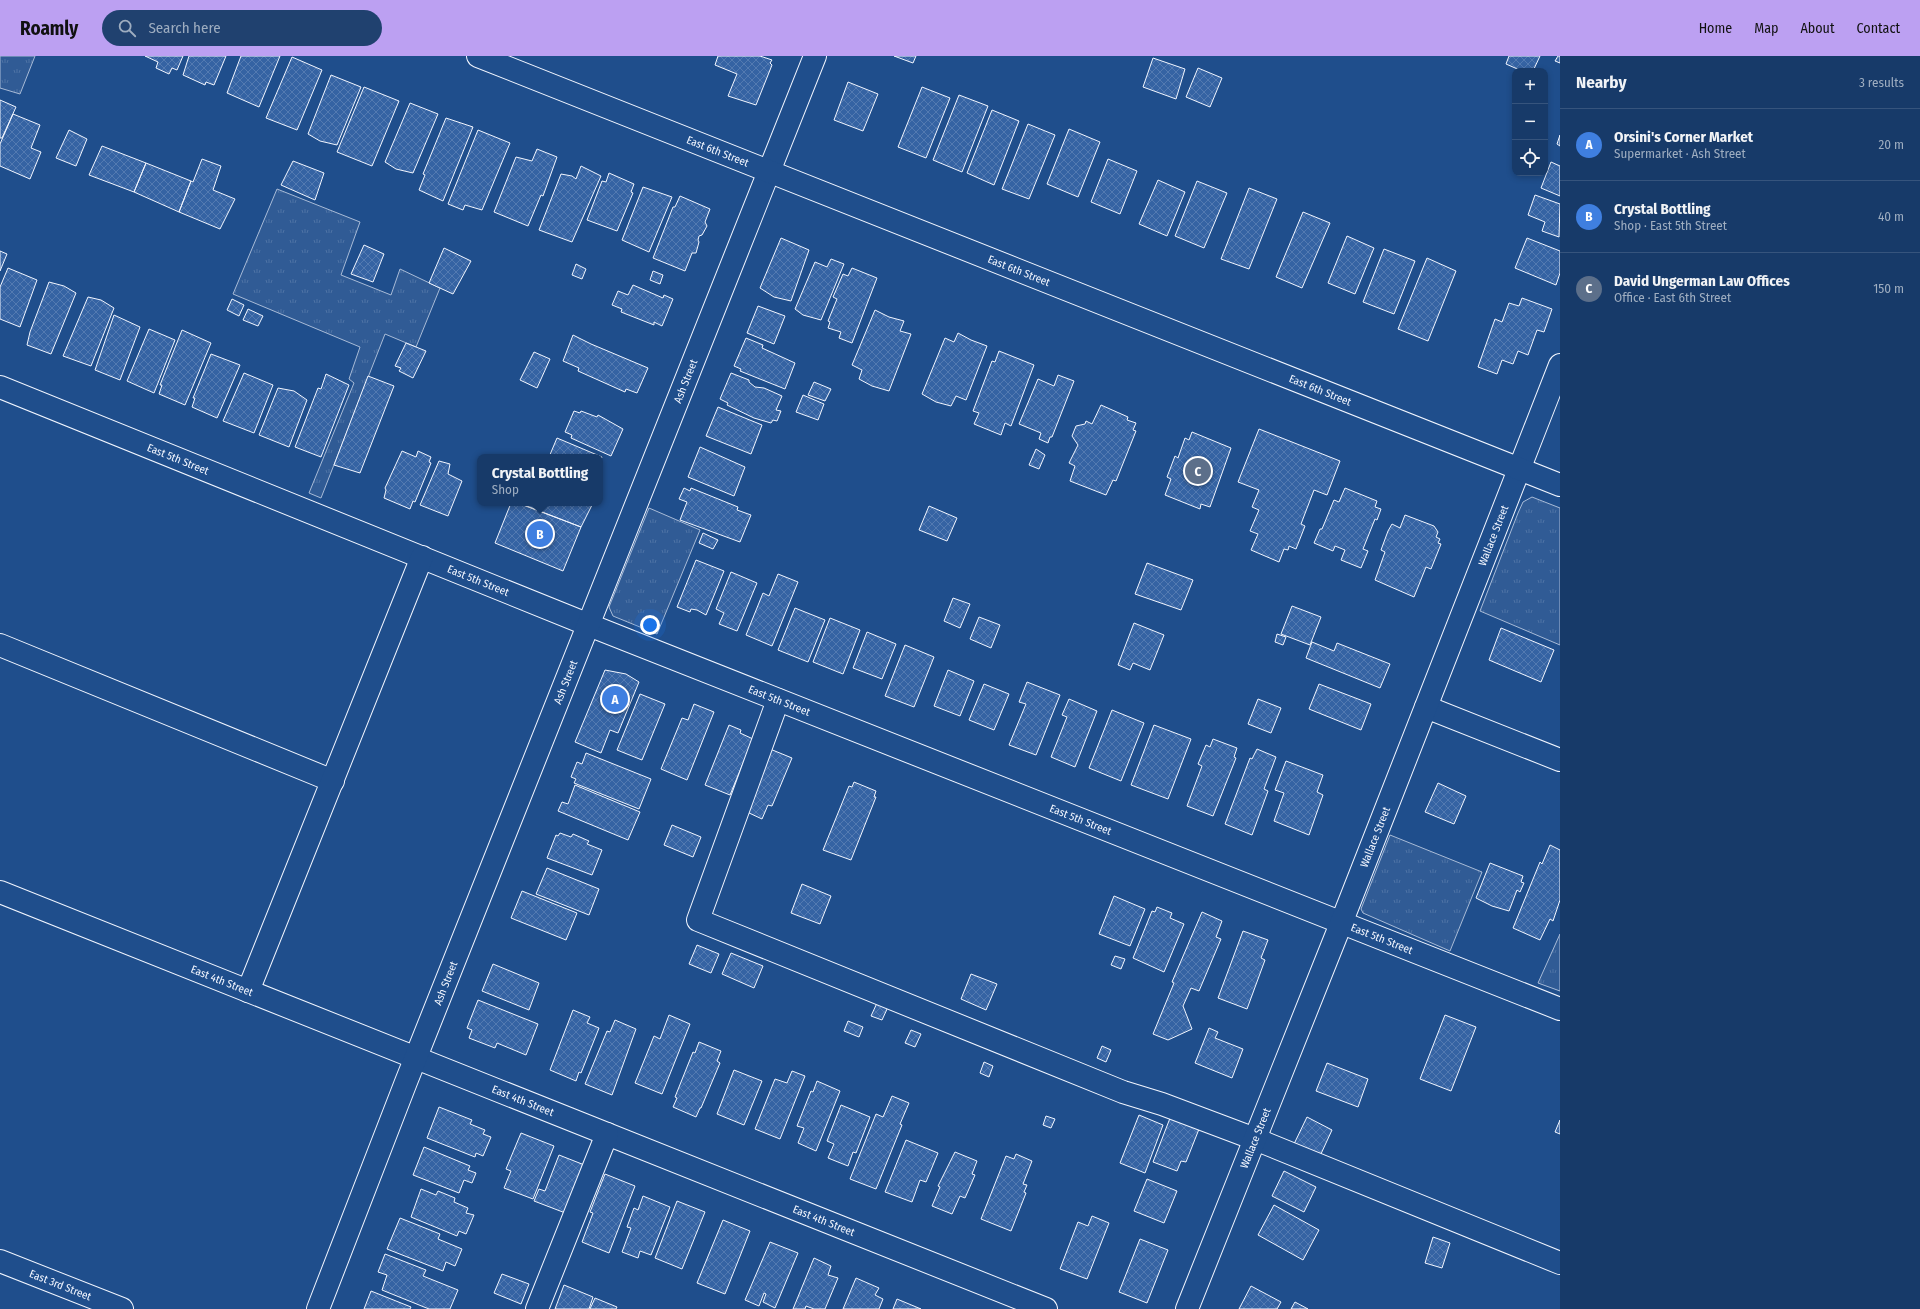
<!DOCTYPE html>
<meta charset="utf-8">
<style>
body{margin:0;font-family:"Fira Sans Condensed",sans-serif;background:#20416f;color:#f1f3f6}
.controls{position:absolute;right:12px;top:12px;display:grid;overflow:hidden;border-radius:8px;box-shadow:0 2px 6px #0003}
.controls button{width:36px;height:36px;display:grid;place-items:center;padding:0;border:0;border-bottom:1px solid #36547d;background:#173a69;color:#f1f3f6;font:20px sans-serif}
.you{position:absolute;left:650px;top:569px;width:14px;height:14px;margin:-10px;border:3px solid #fff;border-radius:50%;background:#1a73e8;box-shadow:0 0 0 6px #1a73e833}
.badge{display:grid;place-items:center;width:26px;height:26px;border-radius:50%;background:#bca0f2;color:#fff;font-size:13px;font-weight:700}
.pin{position:absolute;translate:-50% -50%;border:2px solid #fff;box-shadow:0 1px 4px #0006}
.popup{position:absolute;left:477px;top:398px;width:126px;height:52px;box-sizing:border-box;display:grid;place-content:center;border-radius:8px;background:#173a69;filter:drop-shadow(0 1px 3px #0005);font-size:13px;white-space:nowrap;color:#9eadc0}
.popup b{font-size:15px;color:#f1f3f6}
.popup::after{content:'';position:absolute;left:50%;top:100%;margin-left:-8px;border:8px solid transparent;border-top-color:#173a69}
.list{margin:0;padding:0;list-style:none}
h2{display:flex;justify-content:space-between;align-items:center;height:52px;margin:0;padding:0 16px;font-size:17px}
h2 small{font-size:13px;font-weight:400;color:#9eadc0}
.list li{display:grid;grid-template-columns:26px 1fr auto;gap:12px;align-items:center;box-sizing:border-box;height:72px;padding:0 16px;border-top:1px solid #36547d}
.list b{display:block;font-size:15px;white-space:nowrap}
.list p{margin:0;font-size:13px;white-space:nowrap;color:#9eadc0}
.list em{font-size:13px;font-style:normal;color:#9eadc0}
.icon{flex:none;width:22px;height:22px;fill:none;stroke:currentColor;stroke-width:2;stroke-linecap:round;stroke-linejoin:round}
.map{position:relative;flex:none;width:1560px;height:1253px;overflow:hidden}
header{display:flex;align-items:center;gap:24px;box-sizing:border-box;height:56px;padding:0 20px;background:#bca0f2;color:#111}
header strong{font-size:19px}
nav{display:flex;gap:22px;margin-inline-start:auto;font-size:14px}
.search{width:280px;height:36px;background:#20416f;display:flex;align-items:center;gap:10px;box-sizing:border-box;padding:0 14px;border-radius:22px;color:#9eadc0;font-size:15px}
main{display:flex}
aside{flex:1;background:#173a69}
.map>svg:first-child{display:block}
.grass{fill:url(#grass-tufts);stroke:#a8bbd7}
.building{fill:url(#building-cross-hatch);stroke:#f2f6ff}
.lines{fill:none;stroke-linecap:round;stroke-linejoin:round}
.minor-casing{stroke:#f2f6ff;stroke-width:24}
.major-casing{stroke:#f2f6ff;stroke-width:24}
.minor{stroke:#1f4e8c;stroke-width:22}
.major{stroke:#1f4e8c;stroke-width:22}
.labels{text-anchor:middle;stroke-width:3;stroke-linejoin:round;paint-order:stroke}
.street-label{font-size:11px;fill:#f2f6ff;stroke:#1f4e8c}
</style>
<header>
<strong>Roamly</strong>
<div class="search"><svg class="icon" aria-label="search" viewBox="0 0 24 24"><circle cx="10" cy="10" r="6"/><path d="M15 15l6 6"/></svg>Search here</div>
<nav><a>Home</a><a>Map</a><a>About</a><a>Contact</a></nav>
</header>
<main>
<div class="map">
<svg width="1560" height="1253" viewBox="0 0 1560 1253">
<defs>
<pattern id="grass-tufts" width="24" height="20" patternUnits="userSpaceOnUse"><rect width="24" height="20" fill="#305b95"/><path d="M3 7l-1-3M5 7V3M7 7l1-3M15 17l-1-3M17 17v-4M19 17l1-3" fill="none" stroke="#4e73a5"/></pattern>
<pattern id="building-cross-hatch" width="8" height="8" patternUnits="userSpaceOnUse"><rect width="8" height="8" fill="#3563a3"/><path d="M0 0l8 8M0 8l8-8" fill="none" stroke="#537ab1"/></pattern>
</defs>
<rect width="100%" height="100%" fill="#1f4e8c"/>
<path class="grass" d="M0,0H35L20,38L0,32Z
M277,133L360,166L341,219L391,239L400,213L440,232L416,291L385,278L321,442L309,437L354,327L349,323L360,291L233,238Z
M1532,441L1560,452V589L1480,555L1518,457L1523,446Z
M649,452L700,474L657,578L613,560L609,551Z
M1390,779L1482,816L1450,895L1363,857L1361,853Z
M1560,878V935L1538,927Z"/>
<path class="building" d="M145,0H183L177,14L172,12L169,18L156,12L158,6Z
M189,0H226L214,29L206,26L205,29L183,19Z
M241,0H280L259,51L227,37Z
M718,0H760L772,4L770,7L772,9L756,49L728,40L737,18L715,9Z
M894,0H916L913,7Z
M1509,0H1540L1533,15H1522L1506,8Z
M1558,0H1560V7L1555,5Z
M292,1L322,14L297,74L266,62Z
M1153,2L1185,13L1176,43L1143,31Z
M1198,12L1222,22L1210,51L1186,41Z
M331,19L361,31L337,89L320,85L308,78Z
M848,26L878,38L863,75L834,64Z
M364,31L399,45L372,110L337,96Z
M922,31L950,42L926,102L898,91Z
M959,39L988,50L962,116L933,104Z
M0,44L16,51L2,82H0Z
M410,47L438,58L413,117L396,113L385,106Z
M992,54L1019,65L994,129L967,117Z
M13,58L40,69L31,92L41,96L30,123L0,110V88Z
M446,62L473,71L443,145L419,134L425,119L423,118Z
M1028,68L1055,79L1029,143L1002,133Z
M1069,73L1100,86L1078,141L1047,128Z
M69,74L87,83L76,110L56,102Z
M478,74L510,87L482,154L465,149L463,154L448,148Z
M1560,79V90L1557,88Z
M102,90L146,107L134,136L89,119Z
M537,93L557,101L543,140L541,139L528,170L494,156L516,101L532,105Z
M202,103L221,110L213,134L235,143L220,173L179,156L191,125L193,126Z
M1108,103L1137,115L1120,158L1091,146Z
M293,105L324,117L315,144L281,129Z
M1551,106L1560,110V140L1541,132Z
M146,107L191,125L179,156L134,136Z
M581,110L601,120L572,186L539,174L561,118L572,120L576,123Z
M609,117L634,128L631,136L633,137L617,175L587,164L602,125L606,126Z
M1158,124L1185,136L1167,180L1139,168Z
M1197,125L1227,137L1204,192L1175,180Z
M643,131L672,141L649,196L622,184Z
M1249,132L1277,143L1249,213L1221,203Z
M1535,139L1560,148L1559,181L1542,175L1545,166L1528,159Z
M680,140L710,153L705,166L707,170L702,179L699,180L698,184L699,186L696,197H692L685,215L653,202L673,151H675Z
M1303,156L1330,167L1302,232L1276,221Z
M1347,180L1374,192L1355,238L1328,227Z
M781,182L809,194L791,245L774,241L760,232Z
M1527,182L1560,195V217L1556,229L1515,212Z
M364,189L384,198L373,226L351,218Z
M444,192L471,205L453,238L429,227Z
M1384,193L1415,205L1394,258L1363,246Z
M0,195L7,198L0,215Z
M1427,202L1456,215L1428,285L1398,273Z
M831,203L844,208L821,264L803,259L795,253L815,206L827,211Z
M576,208L586,213L582,223L572,219Z
M8,212L37,224L20,271L0,263V231Z
M852,212L877,222L852,287L839,282L841,276L828,272L830,266L828,265L837,243L833,241L843,218L848,220Z
M653,215L663,219L660,228L650,224Z
M49,226L64,230L76,237L51,298L27,289L30,276Z
M633,229L663,242L664,239L673,243L662,270L654,266V269L621,256L622,253L612,249L618,235L628,239Z
M88,241L101,244L114,252L91,310L63,300Z
M1522,242L1552,253L1544,276L1537,274L1528,299L1518,295L1513,308L1502,304L1497,318L1478,311L1495,263L1502,266L1509,247L1519,250Z
M232,243L244,249L239,260L227,254Z
M758,250L785,260L774,288L747,277Z
M248,253L263,260L258,270L243,264Z
M875,254L889,261L904,265L900,275L911,278L889,335L872,330L859,323L862,314L852,309Z
M114,259L140,271L120,324L95,314Z
M149,273L175,284L154,337L127,325Z
M182,274L211,287L185,349L159,338L162,329H160Z
M958,277L971,284L987,290L966,344L956,340L951,350L936,346L922,338L945,282L954,286Z
M573,279L591,288L648,312L637,337L626,333L625,336L578,315L579,312L563,305Z
M746,282L763,289L762,292L795,307L785,333L740,315L741,313L734,310Z
M406,287L426,295L413,322L399,315L401,312L395,310Z
M999,295L1034,309L1011,370L1005,367L1001,379L974,368L979,357L973,355L992,305L995,306Z
M534,296L550,303L537,332L520,324Z
M211,298L240,309L217,362L192,351L195,342H193Z
M244,317L273,329L254,377L223,365Z
M731,317L749,324V326L755,331L764,332L782,340L776,354L781,355L777,365L773,364L771,367L754,362L727,349L728,347L720,343Z
M326,318L349,329L321,401L295,391L318,332L321,333Z
M1058,319L1074,325L1052,381H1050L1048,387L1039,383L1041,377L1019,368L1038,323L1054,330Z
M368,320L394,330L360,417L334,409Z
M814,326L831,333L825,345L808,339Z
M278,332L294,335L307,344L289,391L259,379Z
M803,339L824,348L818,364L796,356Z
M1101,349L1128,361L1127,364L1136,367L1133,374L1136,375L1116,425L1113,424L1106,439L1070,425L1075,410L1069,407L1078,389L1072,380L1076,370L1085,368L1086,365L1092,368Z
M718,351L762,369L751,398L706,380Z
M574,355L580,357L581,355L597,361L598,359L623,373L611,400L571,382L572,379L565,376Z
M1259,373L1340,405L1327,439L1314,434L1301,468L1305,470L1296,493L1289,490L1288,494L1284,493L1279,506L1251,494L1258,478L1250,475L1259,454L1252,451L1259,434L1238,426Z
M1192,376L1231,392L1210,451L1201,448L1200,453L1165,439L1171,423L1167,421L1175,400L1178,402L1185,382L1189,384Z
M557,382L602,401L600,405V401H549Z
M700,391L745,411L734,440L688,421Z
M1036,393L1045,399L1039,413L1029,409Z
M402,395L416,401L418,395L431,401L429,406L431,407L415,446L413,445L410,453L384,442L386,434L385,432Z
M439,405L450,408L448,418L462,425L448,460L420,449Z
M684,432L690,435L691,432L738,451L737,454L751,459L740,486L680,464L687,446L679,443Z
M1345,432L1377,445L1375,451L1381,453L1377,464L1375,463L1363,493L1368,495L1361,512L1341,504L1345,494L1335,490L1333,495L1314,487L1320,473H1322L1334,444L1339,446Z
M511,447H519L581,471L563,515L495,487Z
M524,447H593L581,471L523,449Z
M929,450L957,462L947,485L919,474Z
M1405,459L1434,470L1438,476L1436,481L1440,483L1438,487L1441,488L1431,513L1426,511L1414,541L1375,524L1385,496L1381,494L1388,475L1392,468L1400,472Z
M703,477L718,484L713,493L699,487Z
M696,504L724,515L706,559L697,554L691,553L690,556L677,551Z
M1147,507L1193,524L1181,554L1135,538Z
M731,516L757,527L737,575L719,568L724,557L716,553Z
M778,518L798,526L772,590L746,579L763,537L769,540Z
M953,542L970,548L960,572L944,565Z
M1292,550L1321,561L1310,589L1281,578Z
M795,552L825,564L808,606L778,594Z
M979,561L1000,569L991,592L970,583Z
M830,562L860,574L843,618L813,606Z
M1134,567L1164,579L1150,614L1133,607L1130,614L1118,609Z
M1501,572L1554,594L1541,626L1489,604Z
M867,576L896,588L882,623L853,612Z
M1277,578L1286,581L1283,589L1275,586Z
M1312,586L1334,595L1337,587L1390,608L1380,632L1306,602Z
M905,589L934,601L914,651L885,640Z
M605,614L626,618L639,626L618,677L610,674L601,697L575,686Z
M948,614L974,625L960,660L934,650Z
M1027,626L1060,639L1036,699L1009,689L1026,648L1019,646Z
M984,628L1009,638L994,674L969,664Z
M1319,628L1371,648L1361,674L1309,653Z
M640,638L665,648L642,704L617,694Z
M1069,643L1097,655L1075,711L1051,701L1067,661L1062,659Z
M1258,643L1281,652L1271,677L1248,668Z
M694,648L714,656L687,724L661,713L682,662L688,664Z
M1112,654L1144,667L1121,725L1089,712Z
M729,669L741,674L740,677L753,683L730,739L705,729Z
M1154,669L1191,683L1168,743L1131,729Z
M1213,683L1237,692L1234,701L1236,702L1213,760L1187,750L1202,710L1198,708L1206,689L1210,691Z
M770,693L792,702L772,750L768,749L762,763L747,756Z
M1257,693L1276,701L1264,733L1268,735L1252,779L1225,768L1250,702L1252,703Z
M586,697L651,723L639,753L574,727L576,723L571,721L577,706L582,708Z
M1286,705L1323,719L1317,736L1323,739L1309,779L1274,765L1284,737L1275,734Z
M854,726L876,735L874,741H876L851,804L823,794L849,730L852,731Z
M1438,727L1466,740L1454,768L1425,756Z
M575,729L640,756L628,784L558,755L562,746L568,748Z
M672,769L701,781L693,801L664,789Z
M560,777L571,781L573,778L589,785L587,788L602,794L592,819L547,802L556,779L558,780Z
M1550,789L1560,794V844L1553,865L1550,863L1540,884L1513,872L1540,806L1542,808Z
M1490,807L1523,820L1521,826L1524,827L1520,836L1517,834L1509,855L1492,850L1476,842Z
M547,812L599,833L589,859L536,838Z
M802,828L831,840L820,868L791,857Z
M522,835L577,857L566,884L511,862Z
M1114,840L1145,853L1130,890L1099,878Z
M1157,851L1172,857L1170,862L1184,868L1164,916L1133,902L1152,855L1155,856Z
M1202,856L1222,865L1216,881L1221,883L1199,935L1191,932L1183,950L1192,973L1168,984L1153,978L1174,927L1172,926Z
M1243,875L1268,884L1261,902L1265,904L1247,953L1218,942Z
M697,889L719,898L711,917L689,908Z
M731,897L763,910L754,932L722,918Z
M1115,900L1125,903L1121,913L1111,909Z
M493,908L539,927L529,954L482,935Z
M971,918L997,928L986,954L961,943Z
M478,944L538,968L526,999L497,987L495,992L469,982L472,974L467,972Z
M877,947L888,951L882,964L871,960Z
M573,954L590,961L587,967L599,972L581,1017L579,1016L576,1025L550,1014Z
M669,959L690,968L662,1038L635,1027L654,980L660,983Z
M1445,959L1476,971L1451,1035L1420,1023Z
M615,964L636,973L612,1039L585,1028L607,975L610,976Z
M848,965L863,971L859,981L844,975Z
M1209,972L1218,976L1215,982L1243,993L1232,1022L1195,1007Z
M911,974L921,978L915,991L905,987Z
M699,986L721,995L717,1005L720,1007L701,1052H700L696,1061L673,1051L677,1042L675,1041L693,996L695,997Z
M1102,990L1111,994L1106,1006L1097,1002Z
M984,1006L993,1010L989,1021L980,1017Z
M1327,1007L1368,1023L1358,1051L1316,1035Z
M734,1014L762,1025L744,1069L717,1058Z
M792,1015L805,1020L780,1083L755,1073L775,1023L787,1027Z
M817,1025L840,1035L816,1095L798,1087L804,1072L797,1070L811,1035L813,1036Z
M892,1040L909,1047L900,1068L902,1069L876,1133L850,1123L876,1058L883,1061Z
M841,1049L870,1061L856,1097L853,1096L848,1110L828,1102L834,1088L827,1085Z
M439,1051L472,1064L470,1068L485,1074L483,1078L491,1081L483,1100L476,1097L475,1101L427,1082Z
M1172,1057L1201,1068L1186,1106L1181,1105L1177,1115L1153,1106Z
M1139,1059L1163,1069L1145,1117L1120,1107Z
M1046,1060L1055,1063L1051,1072L1043,1069Z
M1307,1061L1332,1074L1320,1100L1294,1088Z
M1560,1064V1078L1555,1076Z
M521,1077L554,1090L533,1143L504,1132L511,1115L506,1113Z
M906,1084L938,1097L926,1126L920,1124L912,1146L885,1136Z
M424,1091L470,1110L468,1114L476,1117L472,1127L464,1124L459,1137L413,1119Z
M955,1096L977,1105L972,1118L975,1119L965,1142L960,1140L952,1158L932,1150L940,1131L938,1130Z
M1016,1098L1032,1105L1023,1128L1027,1129L1024,1136L1026,1137L1011,1175L981,1163L1006,1100L1014,1103Z
M559,1099L587,1110L568,1158L534,1145L539,1133L545,1135Z
M1284,1115L1316,1131L1304,1156L1272,1140Z
M605,1118L635,1130L609,1197L582,1186L593,1157L590,1156Z
M1147,1123L1177,1135L1164,1167L1134,1155Z
M421,1133L436,1139L438,1135L455,1142L454,1146L468,1152L466,1157L474,1159L466,1178L459,1175L457,1180L411,1161Z
M643,1140L670,1151L651,1199L640,1195L638,1202L622,1196L631,1172L627,1171L634,1152L638,1154Z
M677,1145L705,1156L682,1213L655,1202Z
M1274,1149L1319,1174L1303,1204L1258,1179Z
M1092,1160L1109,1167L1087,1223L1060,1213L1078,1166L1088,1170Z
M400,1162L440,1178L438,1183L462,1193L455,1210L446,1206L443,1215L387,1193Z
M723,1164L750,1175L725,1238L697,1227Z
M1433,1181L1450,1187L1442,1212L1425,1207Z
M1140,1183L1168,1194L1147,1247L1119,1236Z
M770,1186L798,1197L775,1252L763,1246L766,1238L764,1237L759,1250L745,1244Z
M385,1198L426,1214L423,1220L458,1234L450,1253H429L382,1234L387,1219L378,1216Z
M814,1202L831,1210L828,1219L838,1222L825,1253H814L806,1250L805,1253H793Z
M502,1218L529,1228L521,1248L494,1237Z
M856,1222L879,1232L875,1239L883,1243L879,1253H843Z
M564,1229L593,1241L589,1253H555Z
M1251,1230L1281,1246L1277,1253H1239Z
M371,1235L411,1251L410,1253H364Z
M595,1242L617,1251L616,1253H590Z
M897,1243L921,1253H893Z
M1295,1246L1308,1253H1291Z"/>
<g class="lines">
<defs>
<g id="minor">
<path id="s1" d="M0,331L589,569L1560,953"/>
<path d="M0,589L333,725"/>
<path d="M778,644L698,864L1123,1036L1162,1048L1255,1083L1560,1207"/>
<path d="M1426,651L1560,704"/>
<path id="s2" d="M0,836L1046,1253"/>
<path d="M248,935L422,501"/>
<path id="s3" d="M0,1205L122,1253"/>
<path id="s4" d="M318,1253L406,1026L815,0"/>
<path d="M537,1253L607,1078"/>
<path id="s5" d="M1187,1253L1342,865L1560,309"/>
</g>
<g id="major">
<path id="s6" d="M478,0L1560,429"/>
</g>
</defs>
<use href="#minor" class="minor-casing"/>
<use href="#major" class="major-casing"/>
<use href="#minor" class="minor"/>
<use href="#major" class="major"/>
</g>
<g class="labels">
<g class="street-label">
<text dy="4" stroke="none"><textPath href="#s6" startOffset="258">East 6th Street</textPath></text>
<text dy="4" stroke="none"><textPath href="#s6" startOffset="582">East 6th Street</textPath></text>
<text dy="4" stroke="none"><textPath href="#s4" startOffset="998">Ash Street</textPath></text>
<text dy="4" stroke="none"><textPath href="#s6" startOffset="906">East 6th Street</textPath></text>
<text dy="4" stroke="none"><textPath href="#s1" startOffset="192">East 5th Street</textPath></text>
<text dy="4" stroke="none"><textPath href="#s5" startOffset="832">Wallace Street</textPath></text>
<text dy="4" stroke="none"><textPath href="#s1" startOffset="516">East 5th Street</textPath></text>
<text dy="4" stroke="none"><textPath href="#s4" startOffset="674">Ash Street</textPath></text>
<text dy="4" stroke="none"><textPath href="#s1" startOffset="840">East 5th Street</textPath></text>
<text dy="4" stroke="none"><textPath href="#s1" startOffset="1164">East 5th Street</textPath></text>
<text dy="4" stroke="none"><textPath href="#s5" startOffset="508">Wallace Street</textPath></text>
<text dy="4" stroke="none"><textPath href="#s1" startOffset="1488">East 5th Street</textPath></text>
<text dy="4" stroke="none"><textPath href="#s2" startOffset="239">East 4th Street</textPath></text>
<text dy="4" stroke="none"><textPath href="#s4" startOffset="350">Ash Street</textPath></text>
<text dy="4" stroke="none"><textPath href="#s2" startOffset="563">East 4th Street</textPath></text>
<text dy="4" stroke="none"><textPath href="#s5" startOffset="184">Wallace Street</textPath></text>
<text dy="4" stroke="none"><textPath href="#s2" startOffset="887">East 4th Street</textPath></text>
<text dy="4" stroke="none"><textPath href="#s3" startOffset="65">East 3rd Street</textPath></text>
</g>
</g>
</svg>
<div class="controls">
<button>+</button>
<button>−</button>
<button><svg class="icon" aria-label="locate" viewBox="0 0 24 24"><circle cx="12" cy="12" r="6"/><path d="M12 2v4M12 18v4M2 12h4M18 12h4"/></svg></button>
</div>
<div class="you"></div>
<div class="pin badge" style="left:615px;top:643px;background:#3f7fe0">A</div>
<div class="pin badge" style="left:540px;top:478px;background:#3f7fe0">B</div>
<div class="popup"><b>Crystal Bottling</b>Shop</div>
<div class="pin badge" style="left:1198px;top:415px;background:#5c6f8a">C</div>
</div>
<aside>
<h2>Nearby<small>3 results</small></h2>
<ul class="list">
<li><span class="badge" style="background:#3f7fe0">A</span><div><b>Orsini's Corner Market</b><p>Supermarket · Ash Street</p></div><em>20 m</em></li>
<li><span class="badge" style="background:#3f7fe0">B</span><div><b>Crystal Bottling</b><p>Shop · East 5th Street</p></div><em>40 m</em></li>
<li><span class="badge" style="background:#5c6f8a">C</span><div><b>David Ungerman Law Offices</b><p>Office · East 6th Street</p></div><em>150 m</em></li>
</ul>
</aside>
</main>
